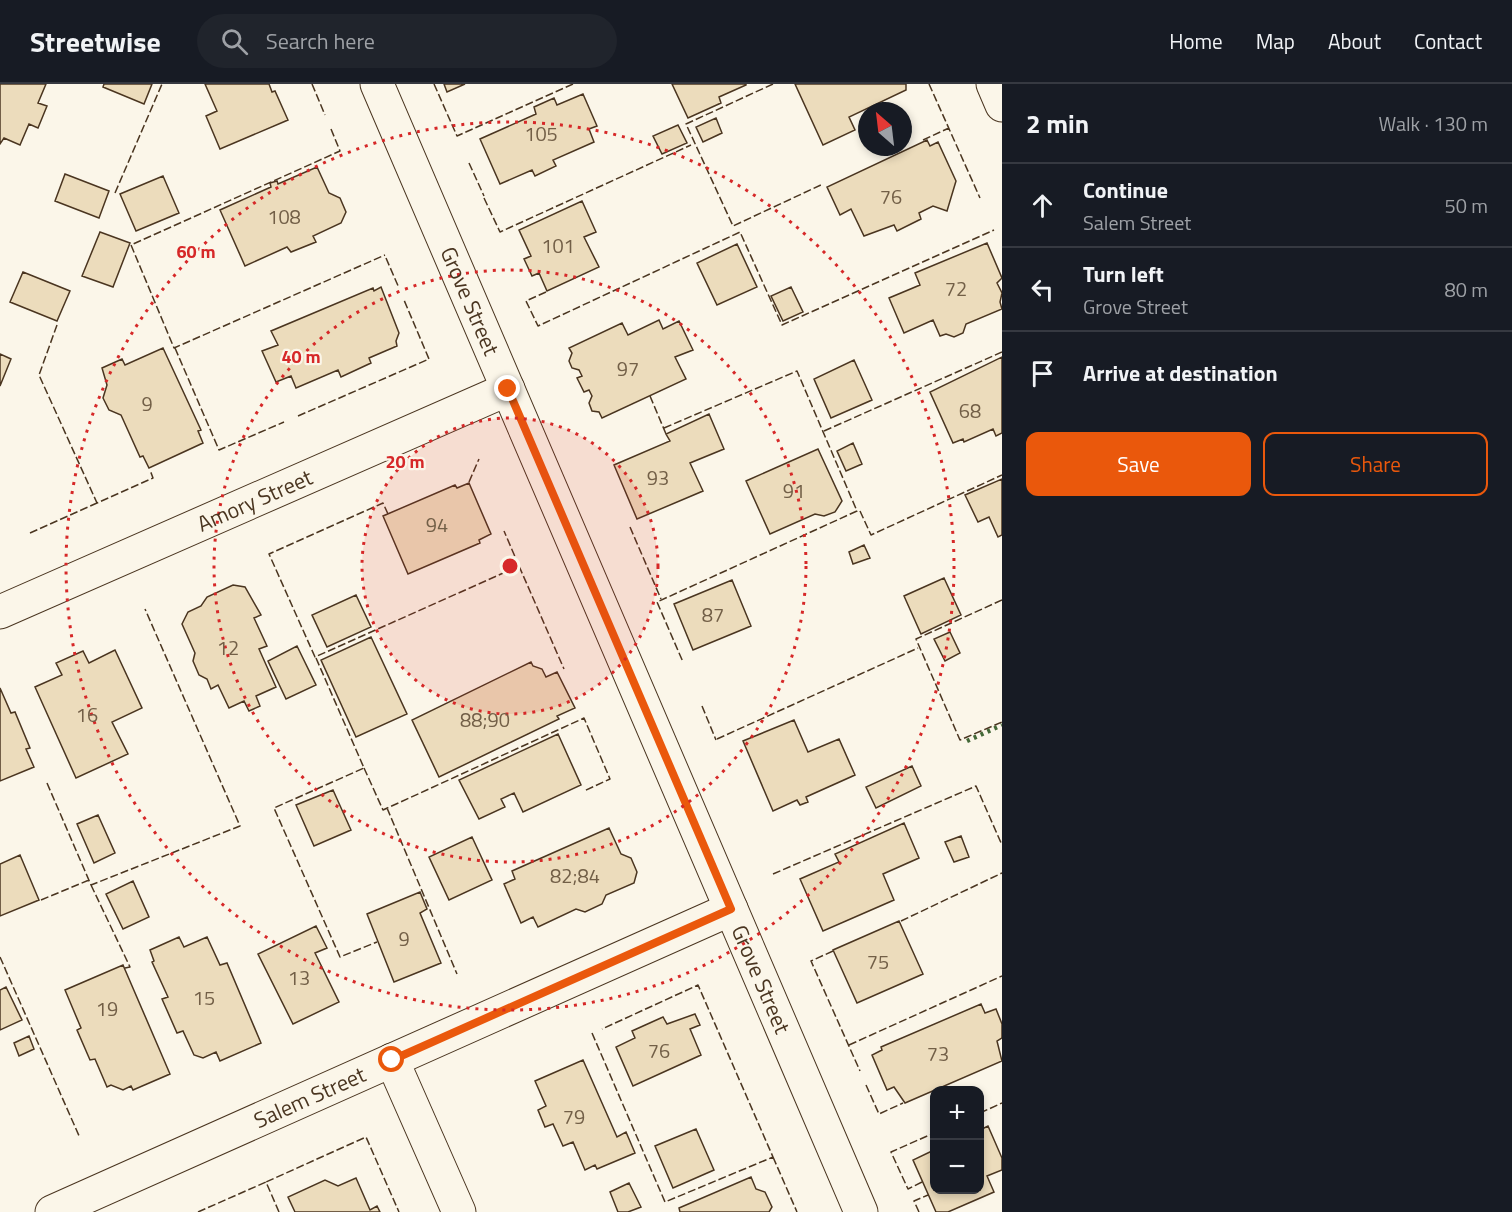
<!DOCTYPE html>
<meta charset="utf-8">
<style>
body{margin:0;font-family:"Titillium Web",sans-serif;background:#20242c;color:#f1f3f6}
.controls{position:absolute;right:18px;bottom:18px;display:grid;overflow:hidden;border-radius:12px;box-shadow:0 3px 9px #0003}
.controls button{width:54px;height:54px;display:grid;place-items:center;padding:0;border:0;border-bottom:2px solid #363941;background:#171b24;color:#f1f3f6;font:30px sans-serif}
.compass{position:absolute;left:858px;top:18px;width:54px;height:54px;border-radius:50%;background:#171b24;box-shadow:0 3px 9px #0003;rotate:332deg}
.stop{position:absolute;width:18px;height:18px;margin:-14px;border:4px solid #ea580c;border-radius:50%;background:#fff}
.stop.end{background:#ea580c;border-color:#fff;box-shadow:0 2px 6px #0008}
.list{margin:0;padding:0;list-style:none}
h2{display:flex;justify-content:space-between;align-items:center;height:78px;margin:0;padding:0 24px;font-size:26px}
h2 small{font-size:20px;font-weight:400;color:#9ea1a6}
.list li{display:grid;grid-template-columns:39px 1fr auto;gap:18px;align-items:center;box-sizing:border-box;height:84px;padding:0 24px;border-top:2px solid #363941}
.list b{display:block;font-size:22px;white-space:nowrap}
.list p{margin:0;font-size:20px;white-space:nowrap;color:#9ea1a6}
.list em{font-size:20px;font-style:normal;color:#9ea1a6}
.actions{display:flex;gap:12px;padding:18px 24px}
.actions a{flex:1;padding:14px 0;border:2px solid #ea580c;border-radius:12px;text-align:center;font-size:21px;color:#ea580c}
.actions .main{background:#ea580c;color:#fff}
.icon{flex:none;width:33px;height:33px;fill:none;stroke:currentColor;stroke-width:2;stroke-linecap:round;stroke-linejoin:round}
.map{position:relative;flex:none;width:1002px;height:1128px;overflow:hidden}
header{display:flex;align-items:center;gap:36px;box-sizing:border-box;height:84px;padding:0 30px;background:#171b24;border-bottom:2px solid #363941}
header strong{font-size:28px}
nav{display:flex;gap:33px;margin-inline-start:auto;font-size:21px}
.search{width:420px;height:54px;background:#20242c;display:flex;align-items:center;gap:15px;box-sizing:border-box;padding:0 21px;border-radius:33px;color:#9ea1a6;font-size:22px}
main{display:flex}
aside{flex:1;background:#171b24}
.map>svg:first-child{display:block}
.building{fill:#ecdcbc;stroke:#4a3520;stroke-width:1.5}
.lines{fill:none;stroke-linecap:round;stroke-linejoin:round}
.minor-casing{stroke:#4a3520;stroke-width:35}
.minor{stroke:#fbf6e9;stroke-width:33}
.hedge{stroke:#436837;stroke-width:4.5;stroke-dasharray:3 4.5;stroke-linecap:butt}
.fence{stroke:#4a3520;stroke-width:1.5;stroke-dasharray:8 3;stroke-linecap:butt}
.route{stroke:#ea580c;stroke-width:8}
.ring{fill:none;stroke:#d62828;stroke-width:3;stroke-dasharray:3 6}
.labels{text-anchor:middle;stroke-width:4.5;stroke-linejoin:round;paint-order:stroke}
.number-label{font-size:20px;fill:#725f47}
.street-label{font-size:22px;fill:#4a3520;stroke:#fbf6e9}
.centre{fill:#d62828;stroke:#fbf6e9;stroke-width:3}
.ring-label{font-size:18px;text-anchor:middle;font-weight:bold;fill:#d62828;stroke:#fbf6e9;stroke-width:4.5;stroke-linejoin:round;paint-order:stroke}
</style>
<header>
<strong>Streetwise</strong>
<div class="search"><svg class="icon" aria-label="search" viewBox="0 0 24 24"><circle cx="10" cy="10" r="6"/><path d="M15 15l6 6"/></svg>Search here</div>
<nav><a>Home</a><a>Map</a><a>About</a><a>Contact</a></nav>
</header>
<main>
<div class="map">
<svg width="1002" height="1128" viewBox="0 0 1002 1128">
<rect width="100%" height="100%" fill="#fbf6e9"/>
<path class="building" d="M0,0H46L38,19L47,22L38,44L29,40L20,61L4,54L0,60Z
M104,0H152L144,20L103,3Z
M205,0H269L272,8L275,7L288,36L220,65L206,32L217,27Z
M444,0H465L447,8Z
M672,0H746V1L719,13L721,19L688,34Z
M795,0H906V6L849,33L855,46L823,61Z
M583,10L597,42L589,45L594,58L553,76L556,82L535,92L532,86L500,100L480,55L536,30L534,23L554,14L557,21Z
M716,34L722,49L703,58L696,43Z
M678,41L687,59L662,70L653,52Z
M927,56L930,62L938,58L956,97L947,127L933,122L919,129L921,135L897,147L894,141L864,152L851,125L840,131L827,103Z
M317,83L329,109L340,114L346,128L341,139L313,152L316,158L291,168L287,163L245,182L220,126L271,103L270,99L277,97L278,100Z
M65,90L109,107L99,134L55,117Z
M163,92L179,129L136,147L120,110Z
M582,117L596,148L584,153L599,183L547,207L539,189L532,192L524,175L531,172L519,146Z
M100,148L130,159L113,203L82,192Z
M987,159L1002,194L997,199L1002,209L1000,218L1002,225L966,240L963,249L954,253L946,250L940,252L933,236L904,249L889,214L920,201L915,189Z
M737,160L757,203L717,221L697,179Z
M23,188L70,207L57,237L10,218Z
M381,203L399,249L396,257L397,262L369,274L371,279L341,293L338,286L296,304L291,292L276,298L262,267L278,261L271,247L373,204L374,207Z
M791,203L803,228L783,237L771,212Z
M659,236L663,245L679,237L693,266L675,273L686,295L602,334L599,328L592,327L589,319L592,312L589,306L584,308L577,294L582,292L579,286L572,284L569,277L572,269L569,264L622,239L628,251Z
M163,264L201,346L198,347L203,359L149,384L143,372L140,373L121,331L109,326L103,314L107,301L102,284L122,275L125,281Z
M0,270L11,275L0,302Z
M1002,273V349L996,352L993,345L964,358L963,355L953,359L930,308Z
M854,276L872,316L831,334L814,295Z
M709,330L724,365L690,379L703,407L637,435L614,381L670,357L666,350Z
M853,359L862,380L846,387L837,367Z
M818,365L842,417L835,428L824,432L815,430L770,450L746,397Z
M1002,395V451L998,453L989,433L978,438L965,411Z
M469,399L491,450L479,456L480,459L408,490L383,432L455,401L457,404Z
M864,461L870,474L853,480L849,468Z
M944,494L961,531L921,550L904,512Z
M732,496L751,542L693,566L674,520Z
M233,501L245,503L261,531L254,534L267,562L259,565L276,603L256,612L260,622L249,627L244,617L229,624L218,601L211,605L207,595L199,591L193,577L195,569L182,540L188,528L201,522L207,513Z
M356,511L371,543L327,563L312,531Z
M950,548L960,569L945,577L934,555Z
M371,553L407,630L356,653L321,576Z
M297,562L316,601L286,615L268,577Z
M115,566L142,624L112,638L128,670L76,694L35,603L62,591L56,579L83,567L89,579Z
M531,578L533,582L542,585L546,593L557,588L575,624L557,632L559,635L439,693L412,636Z
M0,604L11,629L15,628L30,664L26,665L34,683L0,697Z
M794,636L808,668L839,655L855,691L806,713L808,718L800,721L797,716L773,727L743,657Z
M558,650L581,701L523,728L514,709L501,715L505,723L479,735L459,696Z
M912,682L921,702L876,724L866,703Z
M333,706L351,746L314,762L296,721Z
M98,731L115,769L94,779L77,740Z
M904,739L919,774L883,790L894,816L823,847L800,795L839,778L835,770Z
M609,744L621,770L631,774L637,788L634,799L606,811L602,820L585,828L576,825L538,843L533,833L521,839L504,800L515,795L512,787Z
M961,752L969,773L954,778L945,758Z
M472,753L492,796L449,816L429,773Z
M20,771L39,816L0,832V780Z
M133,797L149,833L123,845L106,810Z
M420,808L427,825L420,829L441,879L394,898L367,830Z
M899,837L923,890L857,919L833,866Z
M316,842L327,864L315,869L339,918L293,940L258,870Z
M179,853L184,863L207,853L220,881L227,879L261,959L220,977L216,968L203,974L194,971L183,947L177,949L162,915L168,913L152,878L154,877L150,866Z
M123,881L170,990L133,1006L131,1002L123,1006L111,1001L107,1003L95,975L90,976L77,946L81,944L65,906Z
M6,903L22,936L0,946V906Z
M981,920L985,929L996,925L1002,940V954L997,957L1002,977L905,1019L894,1003L887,1006L872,971L882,966L881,963Z
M695,930L700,941L690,945L701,971L633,1002L616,963L635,954L632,947L663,933L667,940Z
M29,952L34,965L19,972L14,959Z
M583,976L617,1053L626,1048L635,1069L597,1085L595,1081L585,1086L573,1058L563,1062L553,1040L545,1043L538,1026L546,1022L535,997Z
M988,1042L1002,1074V1086L987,1092L994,1108L948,1128H936L913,1076L934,1066V1106H980V1046Z
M696,1045L714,1086L673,1104L655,1062Z
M751,1093L756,1105L765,1108L772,1123L769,1128H680L679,1124Z
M356,1094L370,1126L377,1122L380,1128H295L288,1113L325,1096L338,1102Z
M629,1099L641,1123L628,1128H618L610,1108Z"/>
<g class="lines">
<defs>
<g id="minor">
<path id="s1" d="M377,0L861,1128"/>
<path d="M993,0L1002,21"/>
<path id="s2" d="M0,528L508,305"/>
<path d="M392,976L459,1128"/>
<path id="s3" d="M52,1128L731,825"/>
</g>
</defs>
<use href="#minor" class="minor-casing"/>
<use href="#minor" class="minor"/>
<path class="hedge" d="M967,657L1002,641"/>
<path class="fence" d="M312,0L325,31
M434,0L457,52L573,0
M773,0L686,40L733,142L823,100
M929,0L980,114
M331,45L340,67L131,161L174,264L385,171
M923,56L949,44
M469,79L484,112
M115,109L162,0
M484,114L500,148L691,61
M386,174L399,204
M546,208L526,217L538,242L740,148L782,241L994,146
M57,241L39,291L97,419L153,394L150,386
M175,264L219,366L284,338
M650,312L666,350
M298,332L429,275L404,216
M664,344L797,287L857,427L657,518L683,578
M824,347L1002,268
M469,398L479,375
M860,427L871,451L1002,391
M388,430L383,419L269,470L315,573L519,482L504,447
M630,443L661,515
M30,449L97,419
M519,482L564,585
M1002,516L916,555L960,656L1002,638
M316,574L364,684L274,724L340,873L377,858
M702,622L716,656
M717,655L918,564
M364,684L383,726L584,634L610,695L584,707
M47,699L91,801L240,742L145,525
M387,724L457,890
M773,790L976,702L1002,761
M91,801L130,883L125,884
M41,816L89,796
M901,837L1002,789
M833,867L811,877L860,987
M0,873L80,1054
M592,949L665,1118L773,1073L698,901L602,945
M849,961L1002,892
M866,1001L879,1030L903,1019
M980,1029L1002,1019
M773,1073L797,1128
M922,1098L908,1105L891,1068L934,1049
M198,1128L266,1098
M279,1128L266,1098L366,1053L399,1128
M919,1128L914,1117L928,1111"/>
</g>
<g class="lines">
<path class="route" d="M392,976L731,825L508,305"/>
</g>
<circle cx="510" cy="482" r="148" fill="#d62828" fill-opacity=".12"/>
<g class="ring">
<circle cx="510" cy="482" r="148"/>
<circle cx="510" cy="482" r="296"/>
<circle cx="510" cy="482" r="444"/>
</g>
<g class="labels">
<g class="number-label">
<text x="541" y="57">105</text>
<text x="891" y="120">76</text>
<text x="284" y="140">108</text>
<text x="558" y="169">101</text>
<text x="956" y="212">72</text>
<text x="628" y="292">97</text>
<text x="147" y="327">9</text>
<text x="970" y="334">68</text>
<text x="658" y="401">93</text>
<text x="794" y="414">91</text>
<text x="437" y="448">94</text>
<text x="713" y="538">87</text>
<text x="228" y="571">12</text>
<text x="87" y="638">16</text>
<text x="485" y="643">88;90</text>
<text x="575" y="799">82;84</text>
<text x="404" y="862">9</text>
<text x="878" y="885">75</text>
<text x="299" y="901">13</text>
<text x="204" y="921">15</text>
<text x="107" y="932">19</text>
<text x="659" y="974">76</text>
<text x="938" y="977">73</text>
<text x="574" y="1040">79</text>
</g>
<g class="street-label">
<text dy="8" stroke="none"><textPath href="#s1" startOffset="236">Grove Street</textPath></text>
<text dy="8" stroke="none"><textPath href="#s2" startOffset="278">Amory Street</textPath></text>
<text dy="8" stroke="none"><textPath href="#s1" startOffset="974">Grove Street</textPath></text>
<text dy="8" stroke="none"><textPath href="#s3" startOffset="282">Salem Street</textPath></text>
</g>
</g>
<circle cx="510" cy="482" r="9" class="centre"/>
<g class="ring-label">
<text x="196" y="174">60 m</text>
<text x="301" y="279">40 m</text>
<text x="405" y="384">20 m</text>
</g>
</svg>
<div class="controls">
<button>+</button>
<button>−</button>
</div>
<svg class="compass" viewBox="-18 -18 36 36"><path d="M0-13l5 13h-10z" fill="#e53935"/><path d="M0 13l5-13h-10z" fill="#9ea1a6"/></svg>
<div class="stop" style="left:392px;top:976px"></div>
<div class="stop end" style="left:508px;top:305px"></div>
</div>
<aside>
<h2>2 min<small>Walk · 130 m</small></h2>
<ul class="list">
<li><svg class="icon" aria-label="ahead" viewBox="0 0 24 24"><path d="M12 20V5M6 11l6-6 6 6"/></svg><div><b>Continue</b><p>Salem Street</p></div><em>50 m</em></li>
<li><svg class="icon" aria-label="left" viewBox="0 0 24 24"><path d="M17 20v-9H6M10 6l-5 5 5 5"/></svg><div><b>Turn left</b><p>Grove Street</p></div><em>80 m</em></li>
<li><svg class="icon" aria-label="arrive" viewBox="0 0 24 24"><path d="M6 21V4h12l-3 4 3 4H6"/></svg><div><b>Arrive at destination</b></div></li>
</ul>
<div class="actions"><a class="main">Save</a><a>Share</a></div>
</aside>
</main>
